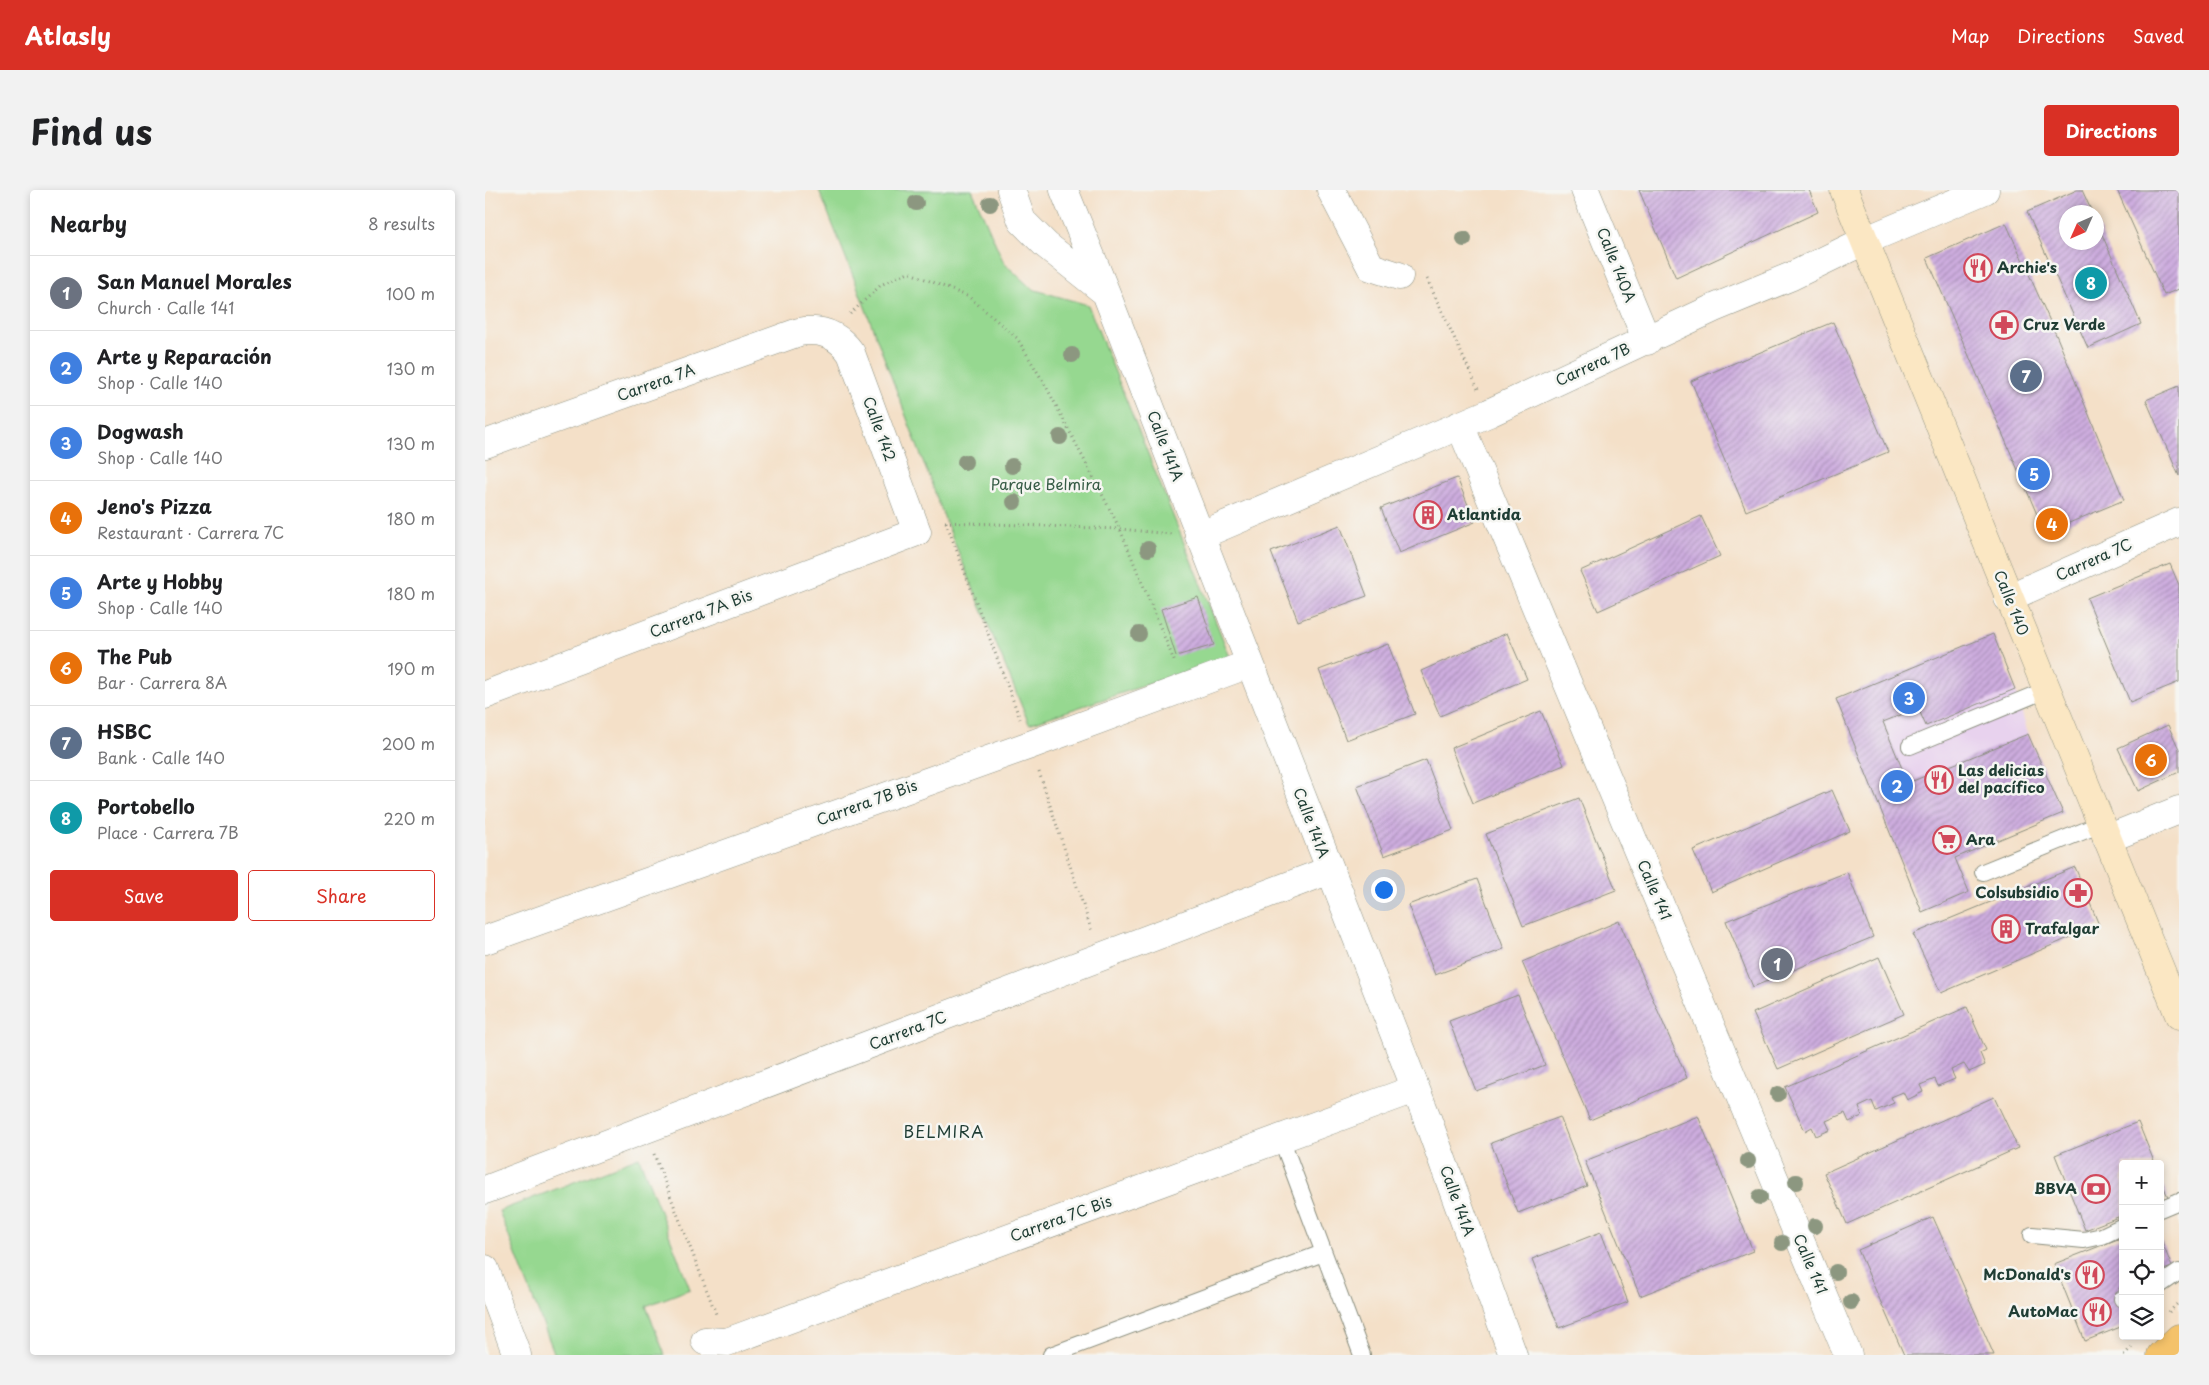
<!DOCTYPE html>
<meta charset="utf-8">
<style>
body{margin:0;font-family:"Playpen Sans",sans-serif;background:#f2f2f2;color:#202124}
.controls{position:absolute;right:15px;bottom:15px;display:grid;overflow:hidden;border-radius:5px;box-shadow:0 2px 8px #0003}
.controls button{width:45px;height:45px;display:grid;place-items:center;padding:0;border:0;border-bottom:1px solid #e0e0e0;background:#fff;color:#202124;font:25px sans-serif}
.compass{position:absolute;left:1574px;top:15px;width:45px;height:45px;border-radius:50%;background:#fff;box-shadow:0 2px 8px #0003;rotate:225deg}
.you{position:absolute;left:898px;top:699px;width:18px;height:18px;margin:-12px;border:4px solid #fff;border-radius:50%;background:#1a73e8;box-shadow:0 0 0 8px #1a73e833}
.badge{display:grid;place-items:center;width:32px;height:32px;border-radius:50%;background:#d93025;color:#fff;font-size:16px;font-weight:700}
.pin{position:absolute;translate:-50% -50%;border:2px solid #fff;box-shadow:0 1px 5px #0006}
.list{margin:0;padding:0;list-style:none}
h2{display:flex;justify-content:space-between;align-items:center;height:65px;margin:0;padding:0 20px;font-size:21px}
h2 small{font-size:16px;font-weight:400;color:#757577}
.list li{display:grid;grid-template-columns:32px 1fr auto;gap:15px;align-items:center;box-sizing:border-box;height:75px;padding:0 20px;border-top:1px solid #e0e0e0}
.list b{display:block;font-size:19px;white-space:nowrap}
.list p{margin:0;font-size:16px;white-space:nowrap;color:#757577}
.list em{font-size:16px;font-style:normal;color:#757577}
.actions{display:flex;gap:10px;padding:15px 20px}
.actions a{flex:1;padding:11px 0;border:1px solid #d93025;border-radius:5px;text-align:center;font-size:18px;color:#d93025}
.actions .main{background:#d93025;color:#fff}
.icon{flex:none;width:28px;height:28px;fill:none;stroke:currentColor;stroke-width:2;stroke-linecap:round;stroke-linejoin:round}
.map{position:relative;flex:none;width:1694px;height:1165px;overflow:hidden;border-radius:5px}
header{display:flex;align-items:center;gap:30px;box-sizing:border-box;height:70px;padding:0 25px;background:#d93025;color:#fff}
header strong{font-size:24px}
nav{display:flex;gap:28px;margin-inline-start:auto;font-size:18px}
.intro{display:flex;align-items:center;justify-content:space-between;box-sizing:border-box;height:120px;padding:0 30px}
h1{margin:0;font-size:35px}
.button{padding:12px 22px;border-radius:5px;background:#d93025;color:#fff;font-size:18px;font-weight:700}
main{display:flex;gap:30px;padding:0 30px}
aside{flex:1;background:#fff;border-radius:5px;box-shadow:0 2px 8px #0003}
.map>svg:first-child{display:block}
.built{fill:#e8d2ee}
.green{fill:#96d890;stroke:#5a8a62}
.building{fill:url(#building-hatch)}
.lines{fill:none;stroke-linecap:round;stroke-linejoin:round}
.lane-casing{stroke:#8a8e7e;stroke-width:18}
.street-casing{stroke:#8a8e7e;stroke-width:29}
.secondary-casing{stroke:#8a8e7e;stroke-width:29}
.primary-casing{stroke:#8a8e7e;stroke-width:29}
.path{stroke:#8a8e7e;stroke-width:3;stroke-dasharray:1 4;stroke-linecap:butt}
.lane{stroke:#fff;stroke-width:16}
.street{stroke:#fff;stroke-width:28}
.secondary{stroke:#fbe7c3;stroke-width:28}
.primary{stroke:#f4c26a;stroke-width:28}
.tree{fill:#8c9780}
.labels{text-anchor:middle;stroke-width:5;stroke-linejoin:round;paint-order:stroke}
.street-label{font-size:15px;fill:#1f3d34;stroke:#f6f6f2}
.poi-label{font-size:15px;font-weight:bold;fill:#1f3d34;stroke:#f6f6f2;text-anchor:start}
.park-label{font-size:15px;fill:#375c46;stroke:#f6f6f2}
.neighbourhood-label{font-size:16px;letter-spacing:1px;fill:#1f3d34;stroke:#f6f6f2}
</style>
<header>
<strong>Atlasly</strong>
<nav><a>Map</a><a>Directions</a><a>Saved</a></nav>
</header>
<div class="intro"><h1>Find us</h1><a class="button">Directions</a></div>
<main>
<aside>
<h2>Nearby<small>8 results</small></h2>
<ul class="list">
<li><span class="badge" style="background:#6b7280">1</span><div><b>San Manuel Morales</b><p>Church · Calle 141</p></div><em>100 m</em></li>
<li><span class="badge" style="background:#3f7fe0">2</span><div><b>Arte y Reparación</b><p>Shop · Calle 140</p></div><em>130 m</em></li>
<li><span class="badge" style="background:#3f7fe0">3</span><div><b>Dogwash</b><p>Shop · Calle 140</p></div><em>130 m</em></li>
<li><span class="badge" style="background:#e8710a">4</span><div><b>Jeno's Pizza</b><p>Restaurant · Carrera 7C</p></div><em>180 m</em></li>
<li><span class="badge" style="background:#3f7fe0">5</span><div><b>Arte y Hobby</b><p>Shop · Calle 140</p></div><em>180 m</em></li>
<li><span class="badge" style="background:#e8710a">6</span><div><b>The Pub</b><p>Bar · Carrera 8A</p></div><em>190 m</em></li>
<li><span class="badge" style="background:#5c6f8a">7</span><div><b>HSBC</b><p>Bank · Calle 140</p></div><em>200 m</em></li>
<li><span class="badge" style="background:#0f9aa8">8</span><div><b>Portobello</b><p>Place · Carrera 7B</p></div><em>220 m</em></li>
</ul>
<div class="actions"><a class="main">Save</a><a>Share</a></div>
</aside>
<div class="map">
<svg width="1694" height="1165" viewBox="0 0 1694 1165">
<defs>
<pattern id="building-hatch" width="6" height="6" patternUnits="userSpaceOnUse" patternTransform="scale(1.25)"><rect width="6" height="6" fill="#ceaddf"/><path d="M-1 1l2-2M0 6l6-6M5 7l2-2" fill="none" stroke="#a78eb6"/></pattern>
</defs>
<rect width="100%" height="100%" fill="#f6f6f2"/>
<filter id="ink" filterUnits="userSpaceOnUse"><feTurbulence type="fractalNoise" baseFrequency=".02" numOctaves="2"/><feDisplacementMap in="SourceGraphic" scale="10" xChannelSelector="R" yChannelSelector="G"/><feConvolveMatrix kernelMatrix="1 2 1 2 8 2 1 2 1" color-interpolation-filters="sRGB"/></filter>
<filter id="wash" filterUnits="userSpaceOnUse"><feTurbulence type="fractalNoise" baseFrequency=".0096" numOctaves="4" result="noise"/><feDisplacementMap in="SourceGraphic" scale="20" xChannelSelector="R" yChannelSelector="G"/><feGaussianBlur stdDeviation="1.12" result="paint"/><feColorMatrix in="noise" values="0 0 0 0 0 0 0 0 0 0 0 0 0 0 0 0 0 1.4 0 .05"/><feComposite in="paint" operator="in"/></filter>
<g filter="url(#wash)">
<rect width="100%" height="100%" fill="#f4e0c8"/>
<path class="built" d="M1508,444L1530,499L1543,544L1554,570L1403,632L1351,509Z"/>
<path class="green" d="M334,0H487L519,73L547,99L603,115L745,467L544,534L461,332L372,96Z
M154,967L205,1099L161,1116L180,1165H70L14,1021Z"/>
<g id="blocks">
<path class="building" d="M1154,0H1324L1333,22L1191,88Z
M1592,0H1597L1607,22H1582V52H1612V33L1656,134L1603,158L1542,22Z
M1632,0H1694V99L1679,105Z
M1521,33L1572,147L1639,310L1560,343L1442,68Z
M1348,132L1403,262L1261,321L1206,191Z
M1694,196V286L1661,210Z
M972,288L990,332L914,363L896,318Z
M1216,326L1235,366L1113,421L1095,381Z
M855,335L882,406L813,431L786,362Z
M1685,374L1694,395V492L1645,512L1602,408Z
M713,407L729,455L691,466L676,419Z
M1022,443L1042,489L955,526L936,481Z
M1508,444L1530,499L1441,536L1433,518L1398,532L1423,593L1543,544L1578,623L1470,668L1484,702L1437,722L1351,509Z
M903,454L930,524L861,550L834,480Z
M1056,521L1079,575L988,613L966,558Z
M1683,535L1694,559V582L1653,601L1633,558Z
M941,570L968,640L899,666L872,596Z
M1347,600L1365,641L1226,702L1208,660Z
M1094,608L1131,700L1038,736L1001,644Z
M1590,677L1614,735L1456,803L1428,744Z
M1362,682L1388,747L1268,797L1241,731Z
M992,689L1019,759L950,785L923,715Z
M1134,731L1202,888L1105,930L1037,772Z
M1394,767L1419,824L1293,879L1268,823Z
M1033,805L1060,875L991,901L964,831Z
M1482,817L1501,860L1495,863L1500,875L1484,882L1479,874L1466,880L1470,889L1453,896L1450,889L1435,895L1438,902L1422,910L1418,902L1406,907L1409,913L1391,921L1387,911L1374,917L1377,926L1364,932L1360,923L1341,931L1345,940L1331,946L1327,937L1320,941L1300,897Z
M1509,907L1533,958L1362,1034L1339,983Z
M1213,926L1268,1061L1155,1106L1100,971Z
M1075,927L1102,996L1033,1023L1006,953Z
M1653,932L1670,974H1638V1025L1600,1040L1570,965Z
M1675,988L1683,1007L1675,1010Z
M1448,1027L1509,1165H1419L1373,1060Z
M1116,1042L1143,1112L1074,1138L1047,1069Z
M1638,1047V1096L1634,1098L1638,1110V1136L1600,1151L1569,1074Z
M1675,1047L1687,1077L1675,1081Z"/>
</g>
</g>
<g filter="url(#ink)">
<use href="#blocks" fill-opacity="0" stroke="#8a8e7e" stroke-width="1"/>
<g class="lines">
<defs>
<path id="lane" d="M1425,556L1561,500
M1498,682L1616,634
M796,948L877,1165
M1675,1019L1694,1011
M1547,1045L1599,1050L1617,1046L1638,1036
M1675,1095L1694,1082
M1637,1109H1638
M566,1165L838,1063"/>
<path id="street" d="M526,0L537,31L561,55L620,102
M579,0L621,103L942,928L1028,1165
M846,0L886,77L914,86
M1100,0L1162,151
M975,235L1363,1165
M0,254L314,142C336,138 353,145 366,163L432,342L0,505
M714,346L1004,223L1229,118L1307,86L1379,51L1500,0
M1523,408L1694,332
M1622,649L1694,620
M0,750L545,555L764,474
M0,1000L845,680
M0,1079L32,1165
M220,1151L242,1152L930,899"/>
<path id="secondary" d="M1359,0L1694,825"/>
<path id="primary" d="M1676,1165L1694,1148"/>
</defs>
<use href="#lane" class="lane-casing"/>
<use href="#street" class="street-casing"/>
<use href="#secondary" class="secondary-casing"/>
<use href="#primary" class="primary-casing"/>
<path class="path" d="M942,89L993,199
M365,124L396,95L423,82L484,107L532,148L562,198L635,339L690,473
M460,332L635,339L686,344
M461,332L535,529
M554,582L607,742
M169,964L231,1124
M1684,1122L1694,1112
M1639,1165L1649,1155"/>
<use href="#lane" class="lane"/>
<use href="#street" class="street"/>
<use href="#secondary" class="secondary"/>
<use href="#primary" class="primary"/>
</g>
<g class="tree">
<circle cx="431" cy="13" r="8"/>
<circle cx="505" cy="14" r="8"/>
<circle cx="979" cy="49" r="8"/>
<circle cx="587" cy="165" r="8"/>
<circle cx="575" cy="247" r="8"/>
<circle cx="480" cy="272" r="8"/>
<circle cx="527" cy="276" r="8"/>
<circle cx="529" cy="312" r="8"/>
<circle cx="663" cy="359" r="8"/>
<circle cx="654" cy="444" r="8"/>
<circle cx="1293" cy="904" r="8"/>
<circle cx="1263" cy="971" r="8"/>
<circle cx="1311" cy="992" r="8"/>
<circle cx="1275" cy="1007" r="8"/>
<circle cx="1330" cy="1036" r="8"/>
<circle cx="1297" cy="1053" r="8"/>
<circle cx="1351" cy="1082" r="8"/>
<circle cx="1366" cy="1112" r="8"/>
</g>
</g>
<defs>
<symbol id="restaurant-ring" viewBox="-11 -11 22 22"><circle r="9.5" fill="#f6f6f2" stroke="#d1495b" stroke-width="1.5"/><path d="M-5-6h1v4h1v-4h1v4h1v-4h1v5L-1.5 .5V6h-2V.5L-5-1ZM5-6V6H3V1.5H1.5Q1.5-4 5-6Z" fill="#d1495b"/></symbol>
<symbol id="pharmacy-ring" viewBox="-11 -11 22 22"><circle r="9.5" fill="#f6f6f2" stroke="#d1495b" stroke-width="1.5"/><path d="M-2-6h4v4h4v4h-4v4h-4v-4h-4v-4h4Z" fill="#d1495b"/></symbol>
<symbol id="building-ring" viewBox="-11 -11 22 22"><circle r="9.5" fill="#f6f6f2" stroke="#d1495b" stroke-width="1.5"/><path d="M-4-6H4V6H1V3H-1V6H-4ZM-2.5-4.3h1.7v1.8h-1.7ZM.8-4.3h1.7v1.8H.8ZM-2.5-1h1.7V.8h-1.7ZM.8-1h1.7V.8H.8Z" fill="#d1495b"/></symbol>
<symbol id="supermarket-ring" viewBox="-11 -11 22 22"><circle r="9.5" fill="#f6f6f2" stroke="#d1495b" stroke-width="1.5"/><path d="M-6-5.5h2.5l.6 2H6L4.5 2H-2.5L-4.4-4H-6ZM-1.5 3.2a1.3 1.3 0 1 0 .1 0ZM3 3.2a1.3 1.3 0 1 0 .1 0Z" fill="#d1495b"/></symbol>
<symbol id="bank-ring" viewBox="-11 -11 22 22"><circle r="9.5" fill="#f6f6f2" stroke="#d1495b" stroke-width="1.5"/><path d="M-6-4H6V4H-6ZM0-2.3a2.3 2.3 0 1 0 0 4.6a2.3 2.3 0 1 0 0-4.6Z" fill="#d1495b"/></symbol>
</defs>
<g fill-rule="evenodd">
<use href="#restaurant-ring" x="1477" y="62" width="32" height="32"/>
<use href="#pharmacy-ring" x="1503" y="119" width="32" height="32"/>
<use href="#building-ring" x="927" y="309" width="32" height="32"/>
<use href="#restaurant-ring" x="1438" y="574" width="32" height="32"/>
<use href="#supermarket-ring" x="1446" y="634" width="32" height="32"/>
<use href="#pharmacy-ring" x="1577" y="687" width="32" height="32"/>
<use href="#building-ring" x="1505" y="723" width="32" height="32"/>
<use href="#bank-ring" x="1595" y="983" width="32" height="32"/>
<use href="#restaurant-ring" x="1589" y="1069" width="32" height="32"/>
<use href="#restaurant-ring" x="1596" y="1106" width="32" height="32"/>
</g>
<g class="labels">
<g class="street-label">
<text transform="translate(1131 75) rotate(68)" y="5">Calle 140A</text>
<text transform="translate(1108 175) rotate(-25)" y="5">Carrera 7B</text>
<text transform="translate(171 193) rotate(-20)" y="5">Carrera 7A</text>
<text transform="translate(394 239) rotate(70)" y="5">Calle 142</text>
<text transform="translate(680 256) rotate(69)" y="5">Calle 141A</text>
<text transform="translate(1609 370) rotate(-24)" y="5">Carrera 7C</text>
<text transform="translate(1526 413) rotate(68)" y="5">Calle 140</text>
<text transform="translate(216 424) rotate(-21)" y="5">Carrera 7A Bis</text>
<text transform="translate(382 613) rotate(-20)" y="5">Carrera 7B Bis</text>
<text transform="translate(826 633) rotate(69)" y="5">Calle 141A</text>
<text transform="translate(1169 700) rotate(67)" y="5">Calle 141</text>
<text transform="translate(423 841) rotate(-21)" y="5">Carrera 7C</text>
<text transform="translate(972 1011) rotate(70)" y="5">Calle 141A</text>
<text transform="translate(576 1029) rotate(-20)" y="5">Carrera 7C Bis</text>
<text transform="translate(1325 1074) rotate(67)" y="5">Calle 141</text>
</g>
<g class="poi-label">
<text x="1512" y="83">Archie's</text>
<text x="1538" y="140">Cruz Verde</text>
<text x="962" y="330">Atlantida</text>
<text x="1473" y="586">Las delicias<tspan x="1473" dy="17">del pacífico</tspan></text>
<text x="1481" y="655">Ara</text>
<text x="1574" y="708" text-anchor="end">Colsubsidio</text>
<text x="1540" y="744">Trafalgar</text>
<text x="1592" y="1004" text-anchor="end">BBVA</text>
<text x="1586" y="1090" text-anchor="end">McDonald's</text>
<text x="1593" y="1127" text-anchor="end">AutoMac</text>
</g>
<g class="park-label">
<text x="561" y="300">Parque Belmira</text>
</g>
<g class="neighbourhood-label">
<text x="459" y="948">BELMIRA</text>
</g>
</g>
</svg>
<div class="controls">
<button>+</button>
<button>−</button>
<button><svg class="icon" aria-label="locate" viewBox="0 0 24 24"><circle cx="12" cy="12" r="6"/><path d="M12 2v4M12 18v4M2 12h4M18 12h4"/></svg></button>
<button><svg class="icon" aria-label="layers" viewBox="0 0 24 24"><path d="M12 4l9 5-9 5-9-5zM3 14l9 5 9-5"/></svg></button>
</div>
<svg class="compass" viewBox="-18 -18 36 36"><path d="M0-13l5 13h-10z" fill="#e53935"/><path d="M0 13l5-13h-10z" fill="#757577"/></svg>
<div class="you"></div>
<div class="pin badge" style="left:1292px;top:774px;background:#6b7280">1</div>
<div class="pin badge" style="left:1412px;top:596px;background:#3f7fe0">2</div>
<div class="pin badge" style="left:1424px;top:508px;background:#3f7fe0">3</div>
<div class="pin badge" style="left:1567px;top:334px;background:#e8710a">4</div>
<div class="pin badge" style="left:1549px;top:284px;background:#3f7fe0">5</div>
<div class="pin badge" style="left:1666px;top:570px;background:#e8710a">6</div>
<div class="pin badge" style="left:1541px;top:186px;background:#5c6f8a">7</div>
<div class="pin badge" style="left:1606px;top:93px;background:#0f9aa8">8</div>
</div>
</main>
